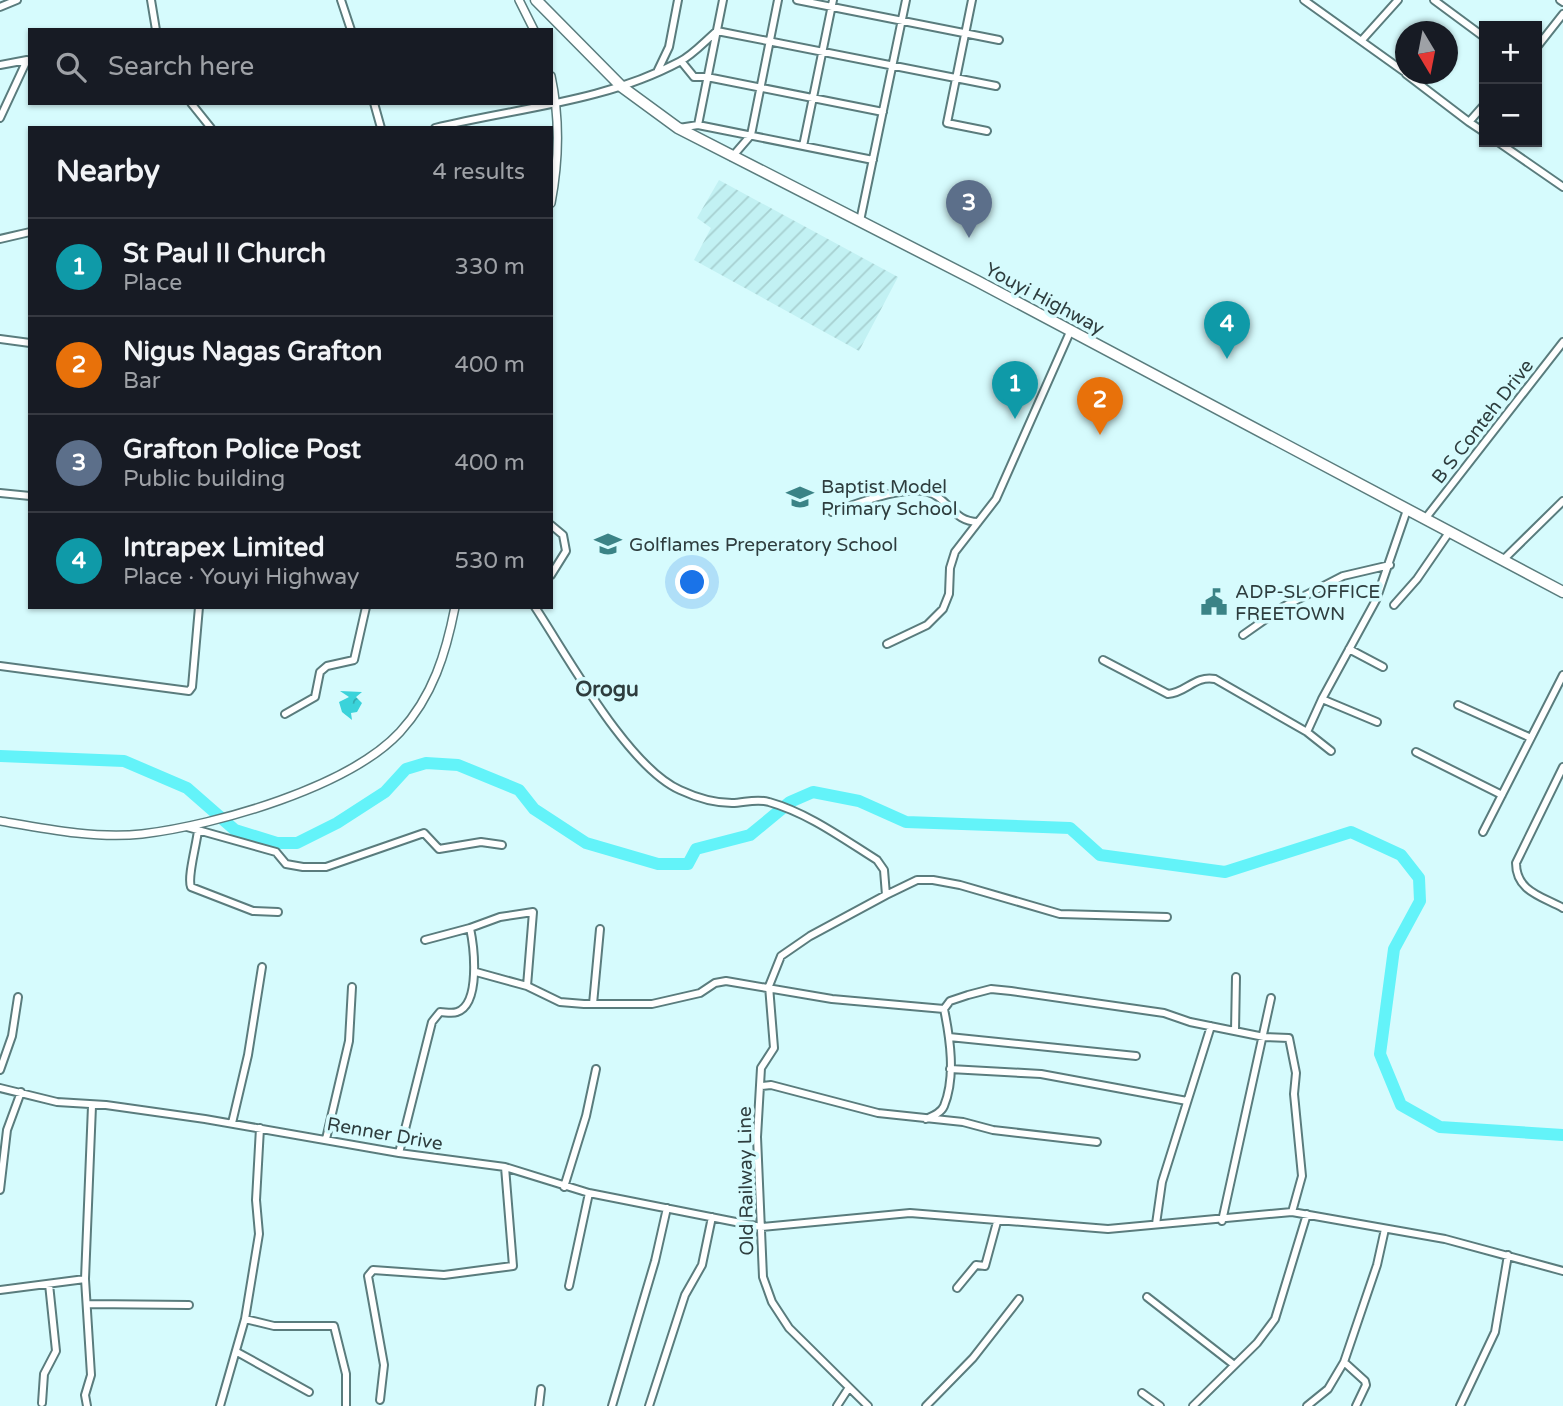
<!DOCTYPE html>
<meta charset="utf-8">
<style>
body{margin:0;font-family:"Varela Round",sans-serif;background:#242831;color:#f1f3f6}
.controls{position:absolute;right:21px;top:21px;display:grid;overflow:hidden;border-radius:0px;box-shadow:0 2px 5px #0004}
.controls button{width:63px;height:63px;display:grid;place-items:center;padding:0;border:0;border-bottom:2px solid #363941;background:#171b24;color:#f1f3f6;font:35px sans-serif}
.compass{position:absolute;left:1395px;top:21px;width:63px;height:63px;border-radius:50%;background:#171b24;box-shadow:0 2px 5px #0004;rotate:170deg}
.you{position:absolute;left:693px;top:583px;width:24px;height:24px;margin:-18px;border:5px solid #fff;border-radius:50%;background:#1a73e8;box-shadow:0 0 0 10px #1a73e833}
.badge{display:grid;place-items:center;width:46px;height:46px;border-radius:50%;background:#3b8386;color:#fff;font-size:23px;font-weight:700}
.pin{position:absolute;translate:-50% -58px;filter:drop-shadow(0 2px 4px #0008)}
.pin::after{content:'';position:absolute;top:37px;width:24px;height:21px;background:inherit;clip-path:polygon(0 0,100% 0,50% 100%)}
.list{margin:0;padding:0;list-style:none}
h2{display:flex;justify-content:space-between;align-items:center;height:91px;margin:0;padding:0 28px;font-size:30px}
h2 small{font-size:23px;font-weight:400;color:#9ea1a6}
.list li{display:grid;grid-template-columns:46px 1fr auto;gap:21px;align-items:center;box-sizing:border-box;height:98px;padding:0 28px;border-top:2px solid #363941}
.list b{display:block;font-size:26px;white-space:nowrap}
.list p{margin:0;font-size:23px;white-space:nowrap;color:#9ea1a6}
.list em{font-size:23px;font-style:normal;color:#9ea1a6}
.icon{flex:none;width:38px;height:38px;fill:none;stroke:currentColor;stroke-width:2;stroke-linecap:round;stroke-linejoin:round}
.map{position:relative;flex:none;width:1563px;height:1406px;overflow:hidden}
.search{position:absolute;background:#171b24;box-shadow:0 2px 5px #0004;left:28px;top:28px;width:525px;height:77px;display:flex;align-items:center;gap:18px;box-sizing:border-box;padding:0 24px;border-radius:0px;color:#9ea1a6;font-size:26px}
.panel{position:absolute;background:#171b24;box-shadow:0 2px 5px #0004;left:28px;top:126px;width:525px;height:483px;border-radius:0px}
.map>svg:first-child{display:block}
.industrial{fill:url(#industrial-furrows)}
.forest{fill:url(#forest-crowns)}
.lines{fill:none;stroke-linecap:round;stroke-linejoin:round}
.river{stroke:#63f3f9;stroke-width:12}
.minor-casing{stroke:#5a7c7d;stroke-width:10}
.tertiary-casing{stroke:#5a7c7d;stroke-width:10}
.primary-casing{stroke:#5a7c7d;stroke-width:13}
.minor{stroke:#fff;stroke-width:6}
.tertiary{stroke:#fff;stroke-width:7}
.primary{stroke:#fff;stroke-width:10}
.labels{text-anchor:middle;stroke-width:7;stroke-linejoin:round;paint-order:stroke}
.street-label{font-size:19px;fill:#2e3d3e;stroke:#d6fbfd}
.poi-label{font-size:19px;fill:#2e3d3e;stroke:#d6fbfd;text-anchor:start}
.neighbourhood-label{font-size:21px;font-weight:bold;fill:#2e3d3e;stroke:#d6fbfd}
</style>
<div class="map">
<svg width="1563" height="1406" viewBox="0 0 1563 1406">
<defs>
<pattern id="industrial-furrows" width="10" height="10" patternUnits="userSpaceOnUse" patternTransform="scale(1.75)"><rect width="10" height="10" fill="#c2f1f3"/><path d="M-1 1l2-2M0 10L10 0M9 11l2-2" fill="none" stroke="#a7d0d1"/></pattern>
<pattern id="forest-crowns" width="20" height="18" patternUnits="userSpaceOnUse" patternTransform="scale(1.75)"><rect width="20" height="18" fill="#3ad3da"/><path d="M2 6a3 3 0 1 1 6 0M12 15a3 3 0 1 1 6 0" fill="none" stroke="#31acb2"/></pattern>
</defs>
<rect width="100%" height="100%" fill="#d6fbfd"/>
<path class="industrial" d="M719,180L898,277L859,351L694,260L711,228L697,218Z"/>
<path class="forest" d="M340,691L362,692L356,697L362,703L357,712L351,713L352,720L342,712L339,702L349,697Z"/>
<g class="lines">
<path class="river" d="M0,756L124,761L187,788L235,830L277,843H297L337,823L385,792L406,769L426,763L458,765L519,790L534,809L586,843L658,864H688L696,849L750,835L790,802L813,792L859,801L906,822L1070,828L1100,855L1225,872L1351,832L1401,855L1419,878L1420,901L1394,949L1380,1054L1401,1105L1440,1127L1563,1135"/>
<defs>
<path id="minor" d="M151,0L156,30
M341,0L351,30
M797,0L999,40
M972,0L947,123L987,131
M1304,0L1406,73
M1434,0L1484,37
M1560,0L1563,2
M0,7L17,0
M1362,40L1398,0
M1537,47L1563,14
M681,61L694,77H707L883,112
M0,65L27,60L0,118
M658,70L669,47L678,0
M1406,74L1469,122
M191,103L211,128
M374,103L381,128
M1484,105L1469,122L1484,132
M698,125L723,0
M435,128C516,108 604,102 679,62C693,55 705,41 717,31L996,86
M679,128L698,125L873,160
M1498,142L1563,187
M803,146L833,0
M732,157L751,135L778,0
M860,221L906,0
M0,239L30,232
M0,339L30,343
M0,493L30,496
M832,512C858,504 915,479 938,497C954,509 957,521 978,522
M1425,519L1563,342
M551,525L563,535L566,551L551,575
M1503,560L1563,501
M1394,605L1417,579L1450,531
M535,607C568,657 628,767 680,790C695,797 715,803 732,803C744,803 756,798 769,802C808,813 842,838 877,860L884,870L886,895L810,936L781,956L769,986L774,1048L761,1068L757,1137L763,1277L772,1302L789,1328L868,1406
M1243,635L1283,607L1343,576L1390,565
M887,644L927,625L943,609L949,594L950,568L955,552L996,499L1070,332
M1349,649L1383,667
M1103,660L1168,694C1186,693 1195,675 1215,679L1307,732L1331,751
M0,666L189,691L192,687L199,607
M1322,699L1377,722
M1458,705L1531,738
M285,714L315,697L320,672L327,666L354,660L366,607
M1307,732L1322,699L1376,600L1407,510
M1416,752L1502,795
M1563,767L1516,863C1516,891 1541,896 1563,908
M187,827L276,852L286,864L303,867H326L424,833L439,849L481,842L502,845
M198,830C197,843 187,877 191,887L253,911L278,912
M1483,832L1563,675
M886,895L917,880H933L960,885L1060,914L1167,917
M470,928L500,917L533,912L527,986
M476,972L527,986L560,1002L584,1004H652L700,993L715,983L726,981L832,999L944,1009
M593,1004L600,929
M1232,1030L1235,1031L1236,977
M949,1037L1136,1056
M950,1069L1041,1074L1187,1101
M0,1070L12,1036L18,997
M761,1086L771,1085L878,1113L963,1122L993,1130L1097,1142
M0,1088L57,1102L106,1105L205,1119L399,1153L505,1167L589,1193L761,1227L910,1213L1108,1229L1292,1212L1445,1239L1563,1271
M926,1119C933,1116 941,1113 944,1106C956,1077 950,1038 944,1009L950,1001L968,995L991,989L1011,991L1164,1013L1190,1022L1264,1037L1289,1038L1296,1073L1294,1094L1302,1176L1292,1212
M232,1123L248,1055L262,967
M326,1139L349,1041L352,987
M399,1153L432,1022L440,1012C445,1012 452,1014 457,1012C481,1004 474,947 470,928L425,940
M564,1187L586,1116L596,1069
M0,1190L7,1130L21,1092
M1222,1221L1271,998
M1156,1224L1162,1182L1211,1026
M569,1286L589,1193
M957,1288L976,1265L985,1266L997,1222
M0,1290L85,1279
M1147,1297L1233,1364
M89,1304L189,1305
M245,1319L274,1326H334L346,1374V1406
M237,1352L309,1392
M1142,1393L1160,1406
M380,1400L384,1365L368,1276L373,1270L444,1275L513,1266L505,1167
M42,1403L44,1374L56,1351L49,1284
M87,1406L85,1395L91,1375L85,1279L92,1106
M220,1406L245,1319L259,1234L256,1200L260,1128
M539,1406L541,1389
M612,1406L655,1261L667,1208
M649,1406L685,1295L702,1265L712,1217
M837,1406L848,1389
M926,1406L973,1358L1019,1299
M1193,1406L1257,1343L1275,1319L1307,1214
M1307,1406L1328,1389L1344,1362
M1356,1406L1366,1385L1365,1381L1344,1362L1377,1265L1385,1229
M1460,1406L1495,1332L1508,1255"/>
<path id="tertiary" d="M519,0L534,30
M551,76C560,118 559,161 551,203
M0,821C46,829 96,839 142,834C217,825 349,787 400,732C433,696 446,653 455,607"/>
<path id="primary" d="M536,0L622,87L678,128L977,281L1563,592"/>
</defs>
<use href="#minor" class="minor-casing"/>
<use href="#tertiary" class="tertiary-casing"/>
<use href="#primary" class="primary-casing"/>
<use href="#minor" class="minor"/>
<use href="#tertiary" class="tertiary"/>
<use href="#primary" class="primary"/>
</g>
<defs>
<symbol id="school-bare" viewBox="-9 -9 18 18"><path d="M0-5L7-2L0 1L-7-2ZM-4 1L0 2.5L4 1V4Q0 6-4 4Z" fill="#3b8386" stroke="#d6fbfd" stroke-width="2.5" paint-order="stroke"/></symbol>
<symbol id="civic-bare" viewBox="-9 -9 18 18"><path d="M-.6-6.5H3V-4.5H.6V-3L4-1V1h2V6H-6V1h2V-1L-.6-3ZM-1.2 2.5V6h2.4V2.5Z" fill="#3b8386" stroke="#d6fbfd" stroke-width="2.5" paint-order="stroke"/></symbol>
</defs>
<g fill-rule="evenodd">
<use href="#school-bare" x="781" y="478" width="38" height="38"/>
<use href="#school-bare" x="589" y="525" width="38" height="38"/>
<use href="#civic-bare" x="1195" y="583" width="38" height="38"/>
</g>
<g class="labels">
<g class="street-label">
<text transform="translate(1045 298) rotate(28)" y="7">Youyi Highway</text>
<text transform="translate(1482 421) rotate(-52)" y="7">B S Conteh Drive</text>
<text transform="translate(385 1133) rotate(10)" y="7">Renner Drive</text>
<text transform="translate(745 1181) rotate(-91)" y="7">Old Railway Line</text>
</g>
<g class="poi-label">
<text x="821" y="493">Baptist Model<tspan x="821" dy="22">Primary School</tspan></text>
<text x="629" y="551">Golflames Preperatory School</text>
<text x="1235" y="598">ADP-SL OFFICE<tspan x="1235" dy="22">FREETOWN</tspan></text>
</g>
<g class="neighbourhood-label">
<text x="607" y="696">Orogu</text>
</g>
</g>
</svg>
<div class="controls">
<button>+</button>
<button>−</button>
</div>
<svg class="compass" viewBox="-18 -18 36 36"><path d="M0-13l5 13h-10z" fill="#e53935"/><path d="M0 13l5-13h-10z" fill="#9ea1a6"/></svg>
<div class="you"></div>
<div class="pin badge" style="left:1015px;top:419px;background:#0f9aa8">1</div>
<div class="pin badge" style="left:1100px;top:435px;background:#e8710a">2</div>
<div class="pin badge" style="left:969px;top:238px;background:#5c6f8a">3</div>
<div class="pin badge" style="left:1227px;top:359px;background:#0f9aa8">4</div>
<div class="search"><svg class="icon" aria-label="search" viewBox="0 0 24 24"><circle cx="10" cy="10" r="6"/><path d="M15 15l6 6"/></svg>Search here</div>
<section class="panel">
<h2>Nearby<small>4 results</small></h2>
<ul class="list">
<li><span class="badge" style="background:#0f9aa8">1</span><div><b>St Paul II Church</b><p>Place</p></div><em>330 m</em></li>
<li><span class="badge" style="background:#e8710a">2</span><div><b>Nigus Nagas Grafton</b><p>Bar</p></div><em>400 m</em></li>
<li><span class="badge" style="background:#5c6f8a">3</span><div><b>Grafton Police Post</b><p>Public building</p></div><em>400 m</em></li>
<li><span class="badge" style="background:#0f9aa8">4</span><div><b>Intrapex Limited</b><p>Place · Youyi Highway</p></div><em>530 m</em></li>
</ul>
</section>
</div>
